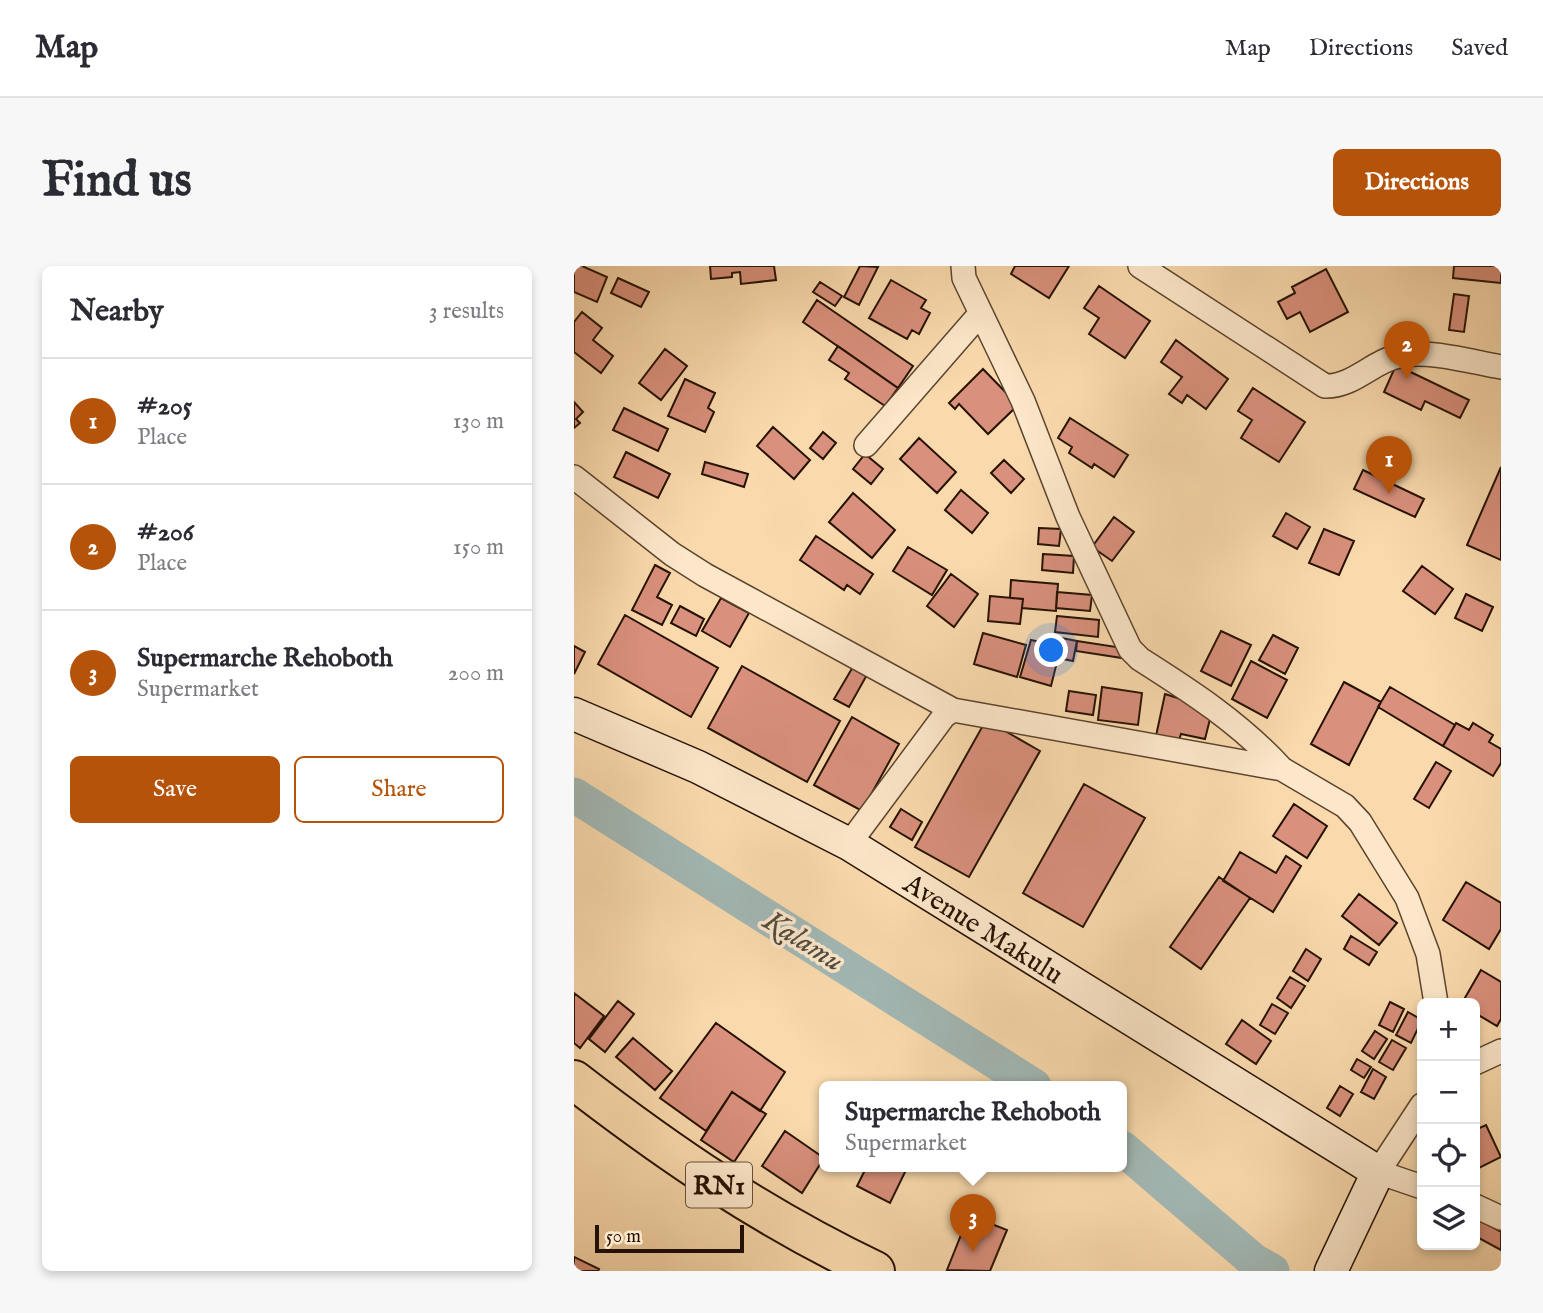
<!DOCTYPE html>
<meta charset="utf-8">
<style>
body{margin:0;font-family:"IM FELL English",serif;background:#f7f7f7;color:#2b2b33}
.controls{position:absolute;right:21px;bottom:21px;display:grid;overflow:hidden;border-radius:10px;box-shadow:0 4px 10px #0003}
.controls button{width:63px;height:63px;display:grid;place-items:center;padding:0;border:0;border-bottom:2px solid #e1e1e2;background:#fff;color:#2b2b33;font:35px sans-serif}
.scale{position:absolute;left:21px;bottom:18px;width:149px;box-sizing:border-box;padding-left:7px;border:4px solid #261204;border-top:0;font-size:19px;line-height:24px;white-space:nowrap;color:#261204;-webkit-text-stroke:5px #fce7ca;paint-order:stroke}
.you{position:absolute;left:478px;top:385px;width:24px;height:24px;margin:-18px;border:5px solid #fff;border-radius:50%;background:#1a73e8;box-shadow:0 0 0 10px #1a73e833}
.badge{display:grid;place-items:center;width:46px;height:46px;border-radius:50%;background:#b45309;color:#fff;font-size:23px;font-weight:700}
.pin{position:absolute;translate:-50% -58px;filter:drop-shadow(0 2px 4px #0008)}
.pin::after{content:'';position:absolute;top:37px;width:24px;height:21px;background:inherit;clip-path:polygon(0 0,100% 0,50% 100%)}
.popup{position:absolute;left:245px;top:815px;width:308px;height:91px;box-sizing:border-box;display:grid;place-content:center;border-radius:10px;background:#fff;filter:drop-shadow(0 2px 5px #0005);font-size:23px;white-space:nowrap;color:#7c7c81}
.popup b{font-size:26px;color:#2b2b33}
.popup::after{content:'';position:absolute;left:50%;top:100%;margin-left:-14px;border:14px solid transparent;border-top-color:#fff}
.list{margin:0;padding:0;list-style:none}
h2{display:flex;justify-content:space-between;align-items:center;height:91px;margin:0;padding:0 28px;font-size:30px}
h2 small{font-size:23px;font-weight:400;color:#7c7c81}
.list li{display:grid;grid-template-columns:46px 1fr auto;gap:21px;align-items:center;box-sizing:border-box;height:126px;padding:0 28px;border-top:2px solid #e1e1e2}
.list b{display:block;font-size:26px;white-space:nowrap}
.list p{margin:0;font-size:23px;white-space:nowrap;color:#7c7c81}
.list em{font-size:23px;font-style:normal;color:#7c7c81}
.actions{display:flex;gap:14px;padding:21px 28px}
.actions a{flex:1;padding:16px 0;border:2px solid #b45309;border-radius:10px;text-align:center;font-size:24px;color:#b45309}
.actions .main{background:#b45309;color:#fff}
.icon{flex:none;width:38px;height:38px;fill:none;stroke:currentColor;stroke-width:2;stroke-linecap:round;stroke-linejoin:round}
.map{position:relative;flex:none;width:927px;height:1005px;overflow:hidden;border-radius:10px}
header{display:flex;align-items:center;gap:42px;box-sizing:border-box;height:98px;padding:0 35px;background:#fff;border-bottom:2px solid #e1e1e2}
header strong{font-size:33px}
nav{display:flex;gap:38px;margin-inline-start:auto;font-size:24px}
.intro{display:flex;align-items:center;justify-content:space-between;box-sizing:border-box;height:168px;padding:0 42px}
h1{margin:0;font-size:49px}
.button{padding:18px 32px;border-radius:10px;background:#b45309;color:#fff;font-size:24px;font-weight:700}
main{display:flex;gap:42px;padding:0 42px}
aside{flex:1;background:#fff;border-radius:10px;box-shadow:0 4px 10px #0003}
.map>svg:first-child{display:block}
.lines{fill:none;stroke-linecap:round;stroke-linejoin:round}
.river{stroke:#a2b8b5;stroke-width:35}
.building{fill:#d9907c;stroke:#261204;stroke-width:2}
.street-casing{stroke:#5b442e;stroke-width:26}
.secondary-casing{stroke:#261204;stroke-width:35}
.highway-casing{stroke:#261204;stroke-width:42}
.street{stroke:#fce7ca;stroke-width:23}
.secondary{stroke:#fce7ca;stroke-width:32}
.highway{stroke:#fadaad;stroke-width:38}
.labels{text-anchor:middle;stroke-width:7;stroke-linejoin:round;paint-order:stroke}
.shield{fill:#fce7ca;stroke:#66523f;stroke-width:2}
.shield-label{font-size:26px;font-weight:bold;fill:#261204}
.street-label{font-size:28px;fill:#261204;stroke:#fce7ca}
.water-label{font-size:30px;font-style:italic;fill:#514c42;stroke:#fce7ca}
</style>
<header>
<strong>Map</strong>
<nav><a>Map</a><a>Directions</a><a>Saved</a></nav>
</header>
<div class="intro"><h1>Find us</h1><a class="button">Directions</a></div>
<main>
<aside>
<h2>Nearby<small>3 results</small></h2>
<ul class="list">
<li><span class="badge">1</span><div><b>#205</b><p>Place</p></div><em>130 m</em></li>
<li><span class="badge">2</span><div><b>#206</b><p>Place</p></div><em>150 m</em></li>
<li><span class="badge">3</span><div><b>Supermarche Rehoboth</b><p>Supermarket</p></div><em>200 m</em></li>
</ul>
<div class="actions"><a class="main">Save</a><a>Share</a></div>
</aside>
<div class="map">
<svg width="927" height="1005" viewBox="0 0 927 1005">
<rect width="100%" height="100%" fill="#fadaad"/>
<filter id="stains"><feTurbulence type="fractalNoise" baseFrequency=".00286" numOctaves="4"/><feColorMatrix values="0 0 0 0 .2 0 0 0 0 .09 0 0 0 0 .02 0 0 0 .5 -.17"/></filter>
<radialGradient id="worn" r=".72"><stop offset=".6" stop-color="#630" stop-opacity="0"/><stop offset="1" stop-color="#630" stop-opacity=".3"/></radialGradient>
<g class="lines">
<path class="river" d="M0,529L460,820
M548,882L680,995L698,1005"/>
</g>
<path class="building" d="M0,0H8L33,11L23,36L0,26Z
M136,0H200L202,14L167,18L166,6L158,7V11L137,13Z
M286,0L304,1L285,39L270,31Z
M441,0H495L475,32L437,8Z
M880,0H927V17L879,12Z
M752,3L774,46L736,66L726,46L713,53L704,36L721,27L718,21Z
M44,12L75,26L67,41L37,27Z
M317,14L352,34L347,42L356,47L345,68L338,64L333,73L295,52Z
M246,16L268,30L261,40L239,26Z
M525,20L576,55L551,92L515,68L525,52L510,42Z
M880,28L895,30L890,66L875,64Z
M243,34L339,100L324,122L229,56Z
M8,46L28,62L19,74L39,90L27,107L0,86V56Z
M602,74L654,113L632,143L613,129L608,137L595,128L608,111L587,96Z
M264,80L324,122L311,140L271,113L275,107L255,94Z
M91,83L113,100L87,134L65,117Z
M822,99L895,134L886,152L851,135L847,144L810,126Z
M409,103L444,139L414,168L385,138L381,143L375,137Z
M111,113L141,127L134,142L140,146L131,166L94,150Z
M679,122L731,156L705,196L667,172L678,154L664,145Z
M0,136L9,146L2,153L6,157L0,162Z
M50,142L94,163L84,185L39,164Z
M496,152L554,189L540,211L520,198L518,202L495,187L498,181L484,172Z
M199,161L236,194L220,213L183,180Z
M249,166L262,177L249,193L236,182Z
M345,172L382,206L363,227L326,193Z
M52,186L96,208L84,232L40,211Z
M291,188L309,203L297,218L279,203Z
M430,194L450,213L437,227L417,207Z
M131,196L174,208L170,221L128,208Z
M927,201V294L893,279Z
M789,204L850,233L841,251L780,223Z
M387,224L414,247L398,267L371,244Z
M279,227L321,264L298,292L255,256Z
M712,247L736,261L723,283L699,270Z
M540,251L560,266L538,295L518,281Z
M465,262L487,263L485,280L464,278Z
M750,263L780,275L765,309L735,297Z
M242,270L299,308L286,328L273,319L270,324L226,294Z
M334,281L373,304L358,329L319,305Z
M469,288L500,290L499,307L468,304Z
M81,299L96,307L83,331L98,339L88,359L58,344Z
M848,300L879,323L861,348L829,325Z
M377,308L404,328L380,361L353,340Z
M437,314L484,318L482,345L448,342L449,333L436,332Z
M483,326L518,329L516,345L482,342Z
M892,328L919,341L908,365L881,352Z
M416,330L449,333L446,358L414,355Z
M147,332L175,347L156,381L128,365Z
M106,340L130,353L122,370L97,357Z
M51,349L144,402L117,451L24,398Z
M483,350L525,354L524,371L481,366Z
M647,365L677,379L657,420L627,405Z
M409,367L452,379L443,411L400,398Z
M699,369L724,382L711,408L685,394Z
M483,371L503,375L499,395L484,392L477,420L446,411L457,374L480,379Z
M503,375L549,382L548,392L502,385Z
M0,380L11,386L0,408Z
M677,395L713,414L693,452L658,433Z
M280,399L294,407L275,441L260,433Z
M168,400L266,455L233,516L134,462Z
M770,416L807,436L775,499L737,478Z
M528,421L568,427L564,459L524,454Z
M816,421L881,459L869,480L804,441Z
M495,425L522,429L519,449L492,445Z
M591,428L613,435L637,449L631,473L607,468L605,474L582,470Z
M278,451L325,478L288,545L240,519Z
M412,454L466,485L395,611L341,581Z
M882,457L895,464L899,457L919,469L915,476L927,483V497L919,510L869,480Z
M862,496L877,505L855,542L840,533Z
M510,518L571,552L509,661L449,627Z
M720,538L753,560L733,592L699,570Z
M327,543L348,556L338,574L316,561Z
M666,586L702,607L712,590L727,600L699,646L649,615Z
M645,611L676,632L627,703L596,681Z
M892,616L927,637V663L915,683L869,654Z
M785,628L823,657L805,679L768,650Z
M777,670L803,686L795,699L770,683Z
M732,683L747,693L734,715L719,705Z
M907,704L927,716V753L923,760L901,747V737H888Z
M716,711L731,720L717,742L703,732Z
M0,727L30,750L6,782L0,777Z
M44,735L60,748L31,786L15,773Z
M816,736L830,743L819,766L805,759Z
M698,738L714,747L701,768L686,759Z
M834,746L848,754L837,777L822,769Z
M668,754L697,775L682,798L652,778Z
M142,757L211,806L186,845L158,826L132,865L86,832Z
M801,765L813,773L800,793L788,785Z
M59,772L98,805L81,824L42,791Z
M818,774L832,782L819,804L805,796Z
M783,793L797,801L790,812L777,804Z
M799,803L812,811L800,833L787,826Z
M766,820L779,828L766,850L753,842Z
M158,826L192,848L160,896L127,874Z
M912,859L927,891L901,904V864Z
M211,865L250,892L228,927L188,900Z
M293,900L333,902L316,937L283,920Z
M395,949L433,964L416,1005L373,1004Z
M902,952L927,966V984L901,970Z
M0,991L25,1003L24,1005H0Z"/>
<g class="lines">
<defs>
<path id="street" d="M389,0L390,12L449,135L494,251L556,383L566,393C618,426 666,457 708,503
M566,0L751,120C779,121 799,95 825,90C853,83 898,96 927,101
M292,179L406,48
M0,211L98,288L131,309L379,444
M275,578L370,450L379,444L708,503L771,540L786,556L833,632L854,688L862,737
M901,797L927,785
M848,839L804,906L848,921
M901,940L927,952"/>
<path id="secondary" d="M0,448L124,501L275,578L804,906L757,1005"/>
<path id="highway" d="M0,814C97,889 190,952 301,1005"/>
</defs>
<use href="#street" class="street-casing"/>
<use href="#secondary" class="secondary-casing"/>
<use href="#highway" class="highway-casing"/>
<use href="#street" class="street"/>
<use href="#secondary" class="secondary"/>
<use href="#highway" class="highway"/>
</g>
<g class="labels">
<rect class="shield" x="112" y="896.5" width="66" height="45" rx="5"/>
<g class="shield-label">
<text x="145" y="928">RN1</text>
</g>
<g class="street-label">
<text transform="translate(410 662) rotate(32)" y="10">Avenue Makulu</text>
</g>
<g class="water-label">
<text transform="translate(230 674) rotate(32)" y="10">Kalamu</text>
</g>
</g>
<rect width="100%" height="100%" filter="url(#stains)"/>
<rect width="100%" height="100%" fill="url(#worn)"/>
</svg>
<div class="controls">
<button>+</button>
<button>−</button>
<button><svg class="icon" aria-label="locate" viewBox="0 0 24 24"><circle cx="12" cy="12" r="6"/><path d="M12 2v4M12 18v4M2 12h4M18 12h4"/></svg></button>
<button><svg class="icon" aria-label="layers" viewBox="0 0 24 24"><path d="M12 4l9 5-9 5-9-5zM3 14l9 5 9-5"/></svg></button>
</div>
<div class="scale">50 m</div>
<div class="you"></div>
<div class="pin badge" style="left:815px;top:228px">1</div>
<div class="pin badge" style="left:833px;top:113px">2</div>
<div class="pin badge" style="left:399px;top:986px">3</div>
<div class="popup"><b>Supermarche Rehoboth</b>Supermarket</div>
</div>
</main>
